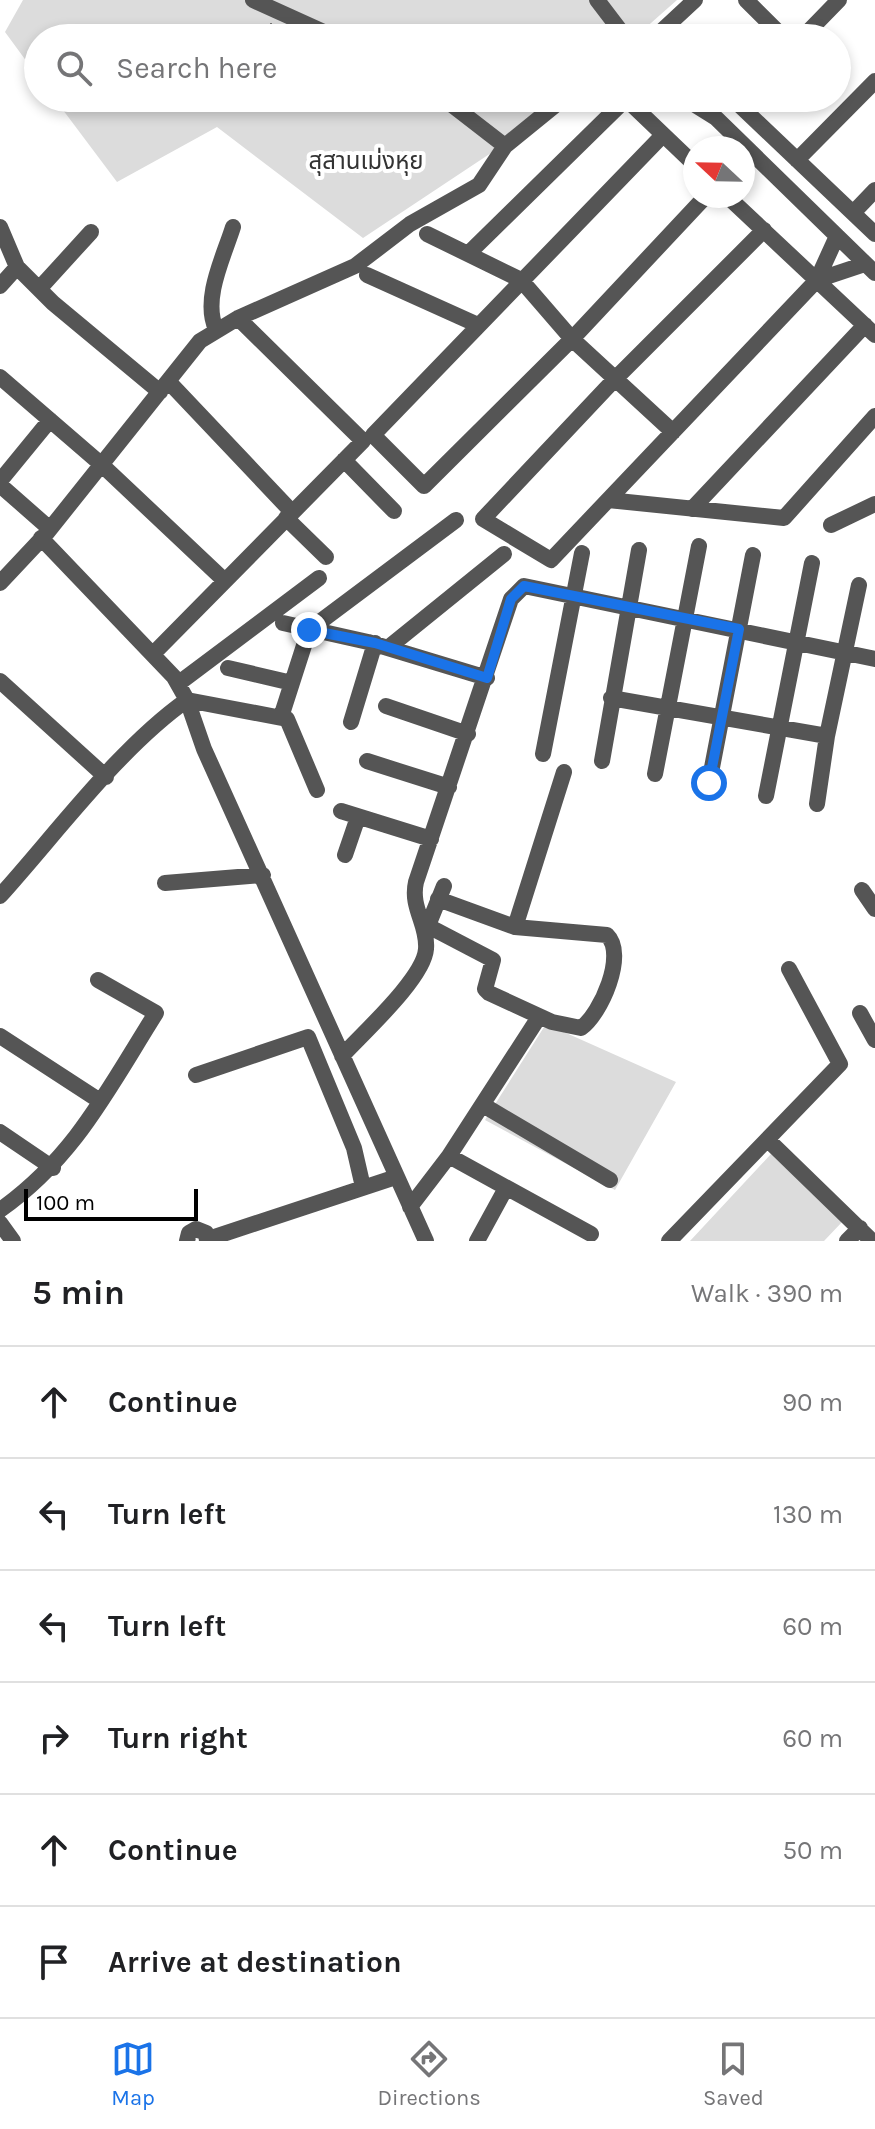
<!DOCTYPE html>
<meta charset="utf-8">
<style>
body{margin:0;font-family:Karla,"Noto Sans Thai",sans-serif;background:#f6f6f6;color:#202124}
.compass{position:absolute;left:683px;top:136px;width:72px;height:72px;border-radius:50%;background:#fff;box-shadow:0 4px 12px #0003;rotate:292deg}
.scale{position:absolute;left:24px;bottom:20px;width:174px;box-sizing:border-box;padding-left:8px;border:4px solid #000;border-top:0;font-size:22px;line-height:28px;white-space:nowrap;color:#000;-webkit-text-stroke:6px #fff;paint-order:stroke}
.stop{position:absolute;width:24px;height:24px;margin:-18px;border:6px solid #1a73e8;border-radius:50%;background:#fff}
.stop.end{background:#1a73e8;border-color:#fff;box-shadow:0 2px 8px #0008}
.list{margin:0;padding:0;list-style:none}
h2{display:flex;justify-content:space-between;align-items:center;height:104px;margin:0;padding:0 32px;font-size:34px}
h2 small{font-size:26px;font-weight:400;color:#757577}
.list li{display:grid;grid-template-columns:52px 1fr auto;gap:24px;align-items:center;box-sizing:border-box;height:112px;padding:0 32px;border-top:2px solid #e0e0e0}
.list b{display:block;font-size:30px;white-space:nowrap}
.list em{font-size:26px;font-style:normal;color:#757577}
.icon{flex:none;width:44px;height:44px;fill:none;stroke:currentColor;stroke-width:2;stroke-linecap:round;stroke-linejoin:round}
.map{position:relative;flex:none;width:875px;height:1241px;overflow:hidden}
.search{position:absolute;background:#fff;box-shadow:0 4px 12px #0003;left:24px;right:24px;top:24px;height:88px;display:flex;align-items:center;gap:20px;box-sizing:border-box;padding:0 28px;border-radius:44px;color:#757577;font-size:30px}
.sheet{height:776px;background:#fff}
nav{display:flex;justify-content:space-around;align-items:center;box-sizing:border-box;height:112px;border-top:2px solid #e0e0e0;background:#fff;font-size:22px;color:#757577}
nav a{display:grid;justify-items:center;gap:4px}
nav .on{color:#1a73e8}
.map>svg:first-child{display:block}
.green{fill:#dcdcdc}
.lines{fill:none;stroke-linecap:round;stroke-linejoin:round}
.path{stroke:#777;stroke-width:2;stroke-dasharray:2 4;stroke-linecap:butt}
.minor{stroke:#555;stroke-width:16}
.route{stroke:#1a73e8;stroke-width:10}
.labels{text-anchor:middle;stroke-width:8;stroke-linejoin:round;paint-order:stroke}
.park-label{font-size:24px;fill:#333;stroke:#fff}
</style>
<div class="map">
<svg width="875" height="1241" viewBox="0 0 875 1241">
<rect width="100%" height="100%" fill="#fff"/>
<path class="green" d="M23,0H677L634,38H38V77L5,32Z
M54,98H560L491,153L363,238L217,127L117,182Z
M546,1024L676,1082L615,1190L485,1120Z
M771,1154L843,1221L824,1241H690Z"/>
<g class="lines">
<path class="path" d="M271,23V38"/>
<path class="minor" d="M253,0L337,38
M597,0L626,38
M746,0L784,38
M654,38L695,0
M802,38L839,0
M443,98L505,146
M684,98L716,118L875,273
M732,98L875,234
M663,135L373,435L424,486L572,339L706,196
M797,160L875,81
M727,196L875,335
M853,213L875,190
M0,227L17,267L53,303L160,392
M764,230L615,379L483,519L551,560L817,280
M427,234L521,280L572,339L673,432
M837,236L817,280L865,264
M470,252L626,99L695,165
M367,275L478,325
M0,286L17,267
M39,289L91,232
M216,329C202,299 224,256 233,227
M0,377L102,465L225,581
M168,381L292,512
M344,460L394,511
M0,481L50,420
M0,485L50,529
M608,500L784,518L875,416
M692,509L865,325
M286,518L326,557
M831,525L875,504
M41,538L174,677L187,700L204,749L426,1241
M0,583L46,534L200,341L238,318L355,266L410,224L479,185L505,146L564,98
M283,623L368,642L487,678
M389,647L504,554
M154,653L363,441L238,318
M228,668L292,683
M0,681L106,777
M179,683L319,578
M611,698L827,736
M386,706L468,734
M281,717L309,630L456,520
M351,722L375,643
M543,754L582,553
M367,761L449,787
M602,761L639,550
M655,774L699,546
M709,783L753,555
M766,796L812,563
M817,804L827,736L859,585
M341,811L431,839
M345,855L358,817
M165,883L263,875
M862,890L875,909
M0,896C56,834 119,748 187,700L287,719L317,790
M428,926L493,960L485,989L489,993L552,1022L581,1028C601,1014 627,954 607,935L515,927L438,899
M515,927L564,772
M425,933L444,886
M860,1013L875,1040
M0,1036L100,1101
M342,1056C363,1033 424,978 426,949C428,924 410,908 416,882L511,599L524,586L875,659
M196,1075L308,1037L354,1148L363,1187
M483,1105L610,1180
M0,1132L53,1168
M768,1140L871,1240
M449,1156L591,1234
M410,1207L449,1156L539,1017
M0,1210C75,1157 108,1089 156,1013L98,980
M0,1223L13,1241
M208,1239L396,1177
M187,1241L189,1233L196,1229L206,1233L207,1241
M477,1241L506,1188
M669,1241L840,1064L789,969
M847,1241L860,1228"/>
</g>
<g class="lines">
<path class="route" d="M309,630L375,643L487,678L511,599L524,586L739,629L709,783"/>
</g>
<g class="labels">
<g class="park-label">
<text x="366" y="169">สุสานเม่งหุย</text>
</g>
</g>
</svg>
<svg class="compass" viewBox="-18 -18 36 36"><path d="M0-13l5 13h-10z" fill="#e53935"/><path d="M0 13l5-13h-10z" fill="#757577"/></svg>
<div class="scale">100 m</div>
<div class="stop" style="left:709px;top:783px"></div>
<div class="stop end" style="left:309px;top:630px"></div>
<div class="search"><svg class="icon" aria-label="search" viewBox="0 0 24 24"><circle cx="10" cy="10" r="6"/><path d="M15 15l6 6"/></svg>Search here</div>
</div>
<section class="sheet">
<h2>5 min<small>Walk · 390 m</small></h2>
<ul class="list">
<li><svg class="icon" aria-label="ahead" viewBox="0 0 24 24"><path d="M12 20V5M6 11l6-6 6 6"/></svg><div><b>Continue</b></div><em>90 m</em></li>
<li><svg class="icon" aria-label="left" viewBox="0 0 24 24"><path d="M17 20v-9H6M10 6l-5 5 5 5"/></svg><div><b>Turn left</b></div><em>130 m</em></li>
<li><svg class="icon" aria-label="left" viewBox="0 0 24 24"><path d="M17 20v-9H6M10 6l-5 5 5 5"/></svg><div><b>Turn left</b></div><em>60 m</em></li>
<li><svg class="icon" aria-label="right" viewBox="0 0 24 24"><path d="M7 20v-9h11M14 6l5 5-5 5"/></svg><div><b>Turn right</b></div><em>60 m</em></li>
<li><svg class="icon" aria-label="ahead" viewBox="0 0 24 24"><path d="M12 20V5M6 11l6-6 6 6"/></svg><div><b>Continue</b></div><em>50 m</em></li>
<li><svg class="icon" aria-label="arrive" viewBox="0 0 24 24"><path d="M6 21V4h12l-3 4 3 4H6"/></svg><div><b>Arrive at destination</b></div></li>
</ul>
</section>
<nav>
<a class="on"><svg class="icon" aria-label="map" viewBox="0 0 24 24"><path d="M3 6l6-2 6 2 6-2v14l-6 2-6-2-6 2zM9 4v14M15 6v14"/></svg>Map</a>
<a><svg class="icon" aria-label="directions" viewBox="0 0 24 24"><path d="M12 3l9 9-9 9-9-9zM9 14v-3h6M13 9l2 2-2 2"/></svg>Directions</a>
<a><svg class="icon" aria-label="saved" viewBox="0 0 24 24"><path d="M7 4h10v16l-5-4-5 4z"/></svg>Saved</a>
</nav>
